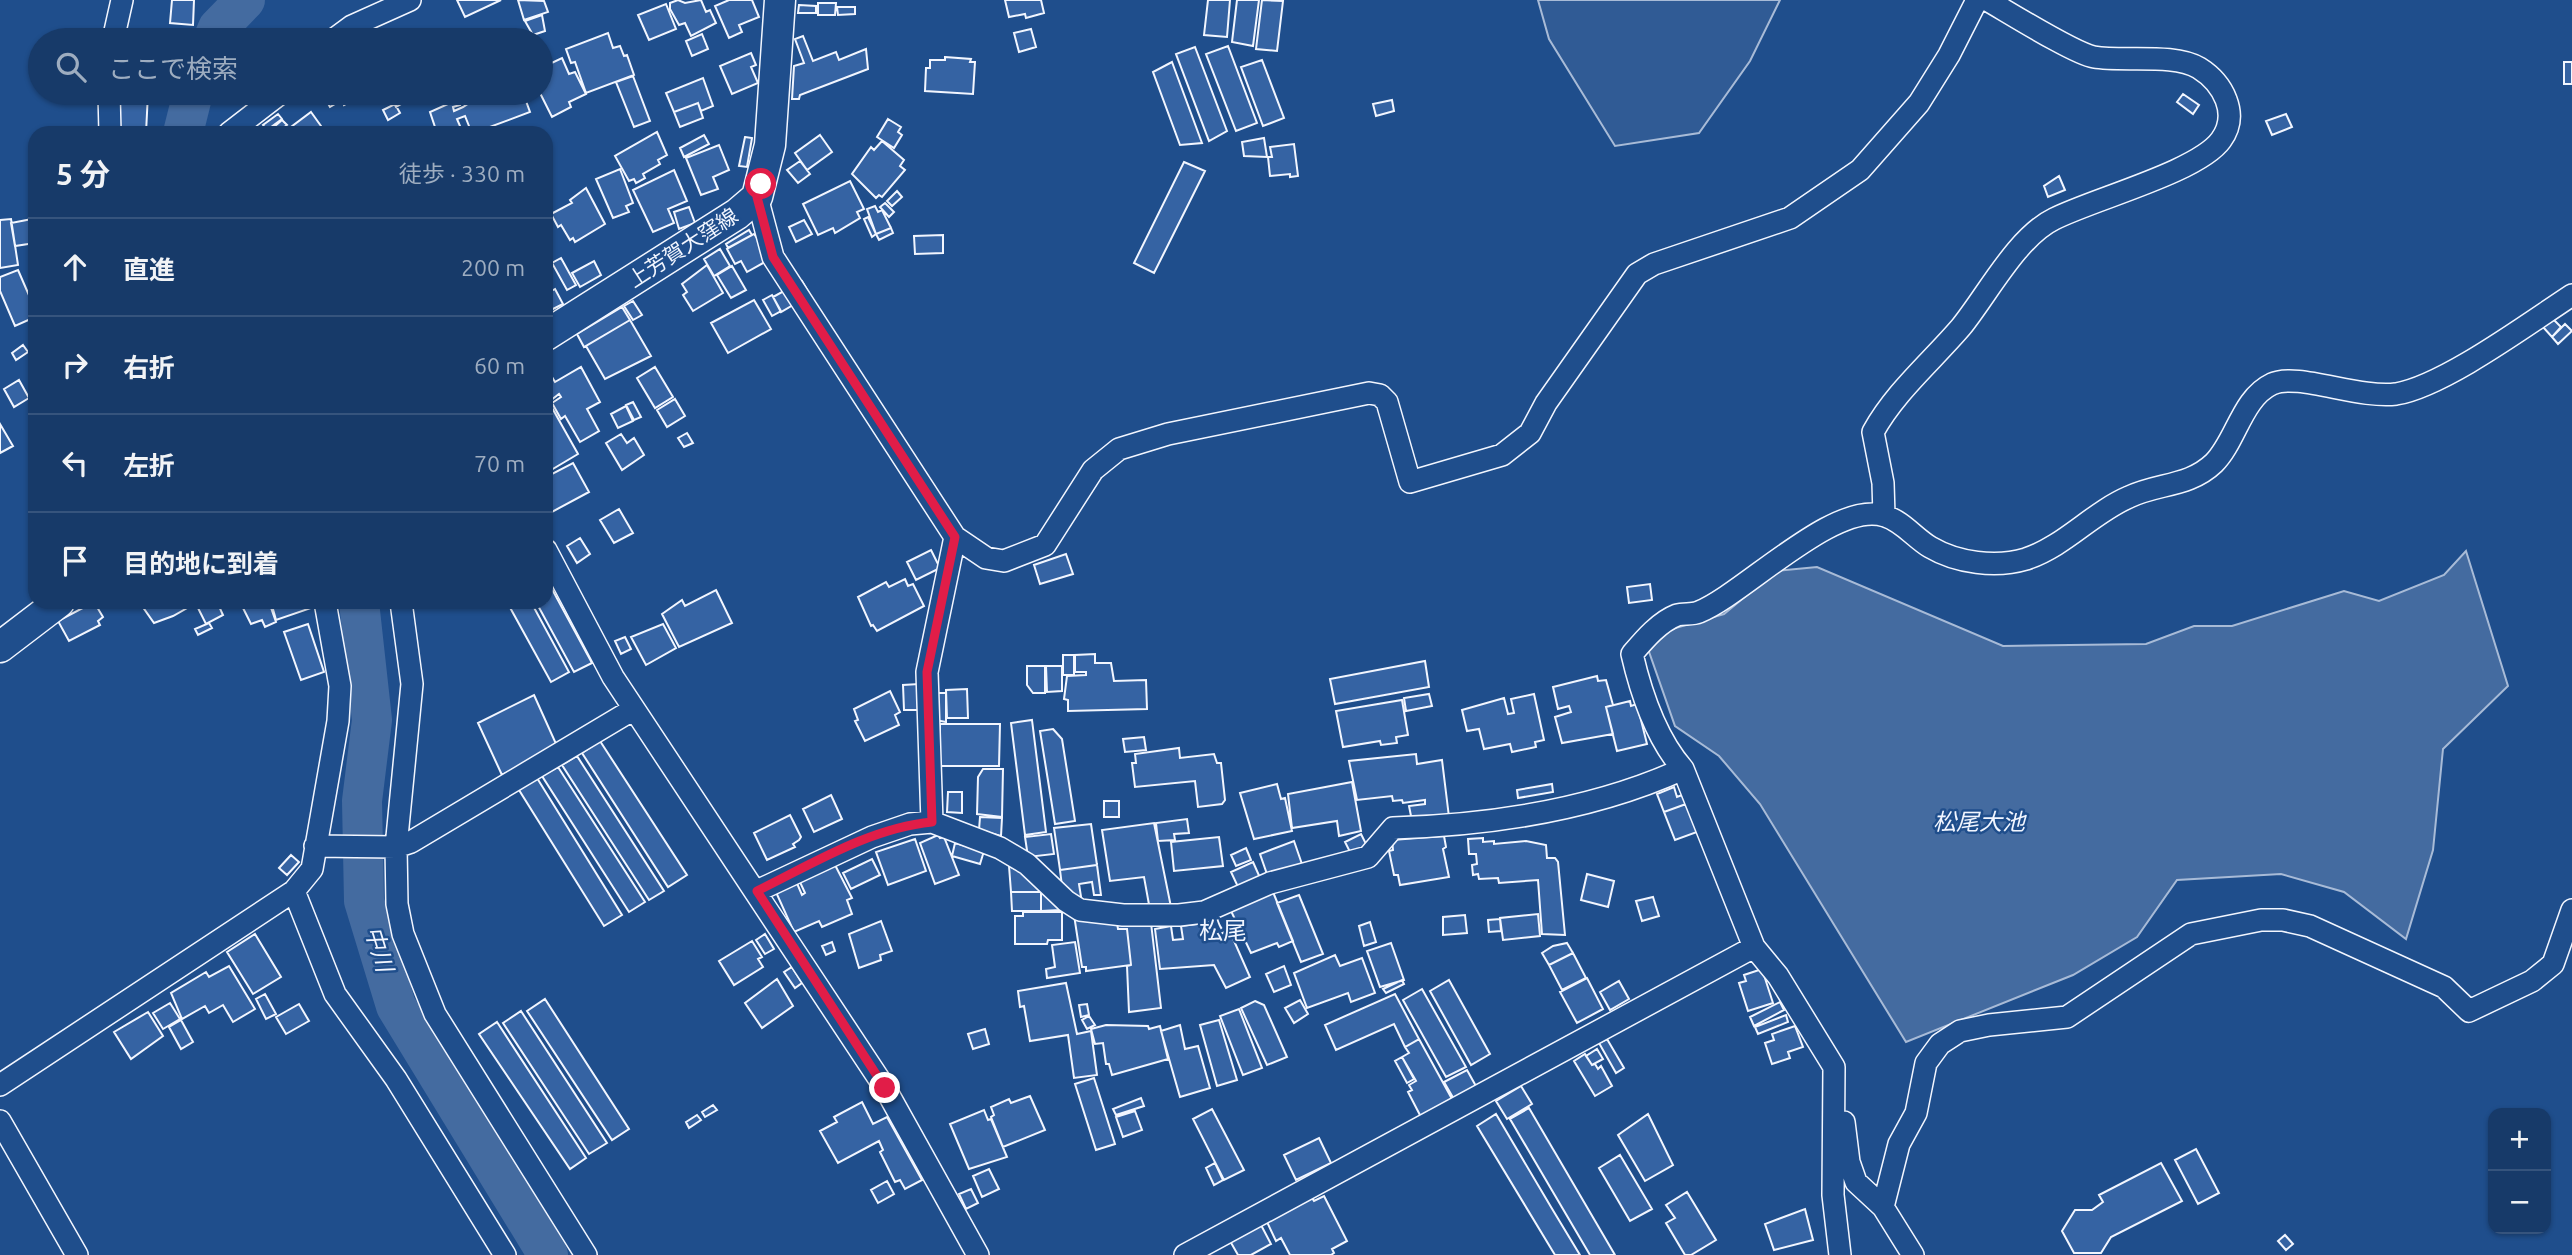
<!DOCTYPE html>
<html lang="ja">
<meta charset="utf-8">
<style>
body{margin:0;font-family:Ubuntu,"Noto Sans JP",sans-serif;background:#20416f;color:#f1f3f6}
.controls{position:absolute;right:21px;bottom:21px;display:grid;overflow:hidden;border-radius:14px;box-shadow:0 2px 5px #0004}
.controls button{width:63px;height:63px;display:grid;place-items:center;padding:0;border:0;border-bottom:2px solid #36547d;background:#173a69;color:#f1f3f6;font:35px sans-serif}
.stop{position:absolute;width:21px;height:21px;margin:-16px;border:5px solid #e11d48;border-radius:50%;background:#fff}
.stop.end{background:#e11d48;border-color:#fff;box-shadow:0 2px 7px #0008}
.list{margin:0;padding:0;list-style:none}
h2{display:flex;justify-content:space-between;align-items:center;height:91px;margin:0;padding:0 28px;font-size:30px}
h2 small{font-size:23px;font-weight:400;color:#9eadc0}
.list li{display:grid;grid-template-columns:46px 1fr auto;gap:21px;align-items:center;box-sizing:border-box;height:98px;padding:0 28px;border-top:2px solid #36547d}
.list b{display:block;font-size:26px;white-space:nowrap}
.list em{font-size:23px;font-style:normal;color:#9eadc0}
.icon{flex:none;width:38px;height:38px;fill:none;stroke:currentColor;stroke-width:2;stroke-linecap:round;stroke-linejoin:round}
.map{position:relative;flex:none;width:2572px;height:1255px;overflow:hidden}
.search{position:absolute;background:#173a69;box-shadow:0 2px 5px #0004;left:28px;top:28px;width:525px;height:77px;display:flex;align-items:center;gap:18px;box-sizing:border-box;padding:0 24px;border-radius:38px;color:#9eadc0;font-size:26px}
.panel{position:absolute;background:#173a69;box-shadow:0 2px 5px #0004;left:28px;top:126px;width:525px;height:483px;border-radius:21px}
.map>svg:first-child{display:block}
.green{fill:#305b95;stroke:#a8bbd7;stroke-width:2}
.water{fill:#446ba0;stroke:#a8bbd7;stroke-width:2}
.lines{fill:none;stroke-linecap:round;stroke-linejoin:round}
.river{stroke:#446ba0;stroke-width:40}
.building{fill:#3563a3;stroke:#f2f6ff;stroke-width:2}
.minor-casing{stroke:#f2f6ff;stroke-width:24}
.secondary-casing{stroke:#f2f6ff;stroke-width:33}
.minor{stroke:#1f4e8c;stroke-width:21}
.secondary{stroke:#1f4e8c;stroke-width:30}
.route{stroke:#e11d48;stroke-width:9}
.labels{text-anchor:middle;stroke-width:5;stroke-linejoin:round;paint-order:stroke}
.street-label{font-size:21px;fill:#f2f6ff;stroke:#1f4e8c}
.water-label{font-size:23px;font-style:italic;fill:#f2f6ff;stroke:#1f4e8c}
.quarter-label{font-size:24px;fill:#f2f6ff;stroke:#1f4e8c}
</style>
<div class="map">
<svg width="2572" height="1255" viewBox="0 0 2572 1255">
<rect width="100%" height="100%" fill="#1f4e8c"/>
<path class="green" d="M1538,0H1780L1750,61L1699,133L1615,146L1549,39Z"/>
<path class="water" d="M2466,551L2508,686L2443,749L2433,850L2406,939L2344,892L2281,874L2177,880L2137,937L2073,975L1906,1042L1760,804L1719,756L1675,726L1647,646L1665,631L1724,614L1776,571L1817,567L2003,646L2146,644L2194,626H2232L2344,591L2379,601L2444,575Z"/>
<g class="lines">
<path class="river" d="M213,40L218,28L245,0
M183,133L193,93
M359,602L372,720L362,801L364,901L396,1006L548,1255"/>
</g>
<path class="building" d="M172,0H194L193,25L170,23Z
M457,0H501L465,17Z
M518,0L544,1L548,12L524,20Z
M678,0L685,3L701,0L706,12L710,10L716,23L691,36L685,23L679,25L670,9V3Z
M729,0H752L759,17L739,25L742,32L729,38L715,6Z
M1005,0H1041L1044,13L1026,18L1025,14L1009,17Z
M1208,0H1230L1227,37L1204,35Z
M1237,0H1259L1253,46L1232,42Z
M1262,0L1283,1L1277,51L1256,49Z
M818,3H836L835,15H818Z
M666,4L676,29L649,40L638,15Z
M799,5L816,6V13H798Z
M837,7H855V14L838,15Z
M542,15L545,31L533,35L525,21Z
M1031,29L1036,47L1019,52L1014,33Z
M123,33L152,40H122Z
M608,33L613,48L620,46L624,56L627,55L634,75L586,93L575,62L571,63L566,49Z
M702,34L708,49L692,56L686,41Z
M803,36L813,61L836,52L839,60L866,49L868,69L800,95L799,99H792L794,66L804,63L795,39Z
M1228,46L1257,123L1236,131L1206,54Z
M1195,47L1227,131L1209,141L1176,54Z
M751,53L756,65L751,67L758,83L732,94L720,66Z
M945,57L971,59L970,62H975L973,94L925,91L926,68H930V60H945Z
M562,58L569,74L575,72L586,94L569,102L571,107L552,117L540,93L541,68Z
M1262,60L1284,118L1263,126L1241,67Z
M1172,62L1202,143L1180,145L1153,72Z
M2564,62H2572V84H2564Z
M633,76L650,121L634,127L616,82Z
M703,78L713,106L701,111L698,103L674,112L666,93Z
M112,93H148L146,133H115Z
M322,93H366L344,105L342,100L330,107Z
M388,93H409L412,98L396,107Z
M471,93H528L530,99L526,101L530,112L479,131H471L465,116L457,119L463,133H437L430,112L459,99L460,105L453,107L454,111L463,107L469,103L466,95Z
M2183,94L2199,105L2193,114L2177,102Z
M1392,100L1394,111L1376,116L1373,104Z
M698,103L703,118L680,127L674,112Z
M395,104L400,113L388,120L383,110Z
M311,112L326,133H296L291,127Z
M278,114L282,119L267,130L263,125Z
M2286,114L2292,127L2272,135L2266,121Z
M888,119L901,127L898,132L902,135L894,148L877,137Z
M282,120L287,125L276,133H267Z
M657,132L667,155L658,160L660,164L643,174L645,178L636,183L634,179L629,181L615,156Z
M704,135L709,144L684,157L680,148Z
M820,135L832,152L807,170L795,153Z
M745,137L752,138L747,167L739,166Z
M1264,138L1267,157L1244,156L1242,142Z
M882,141L904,160L900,166L905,170L882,197L879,195L876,198L852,174L871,147L874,150Z
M1294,144L1298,176L1290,177V174L1270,176L1268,157H1272L1270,147Z
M719,145L729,170L713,177L718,189L701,195L686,158Z
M800,161L810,174L798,183L787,170Z
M1184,162L1205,171L1154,273L1134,263Z
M620,169L633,203L626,206L629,212L613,218L596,179Z
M674,170L687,201L668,209L674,223L653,232L633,190Z
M2059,176L2065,190L2048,197L2044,186Z
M850,181L864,209L857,212L860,218L835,233L833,228L818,235L803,204Z
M586,188L605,224L575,242L573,238L570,240L561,225L558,227L551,214L572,203L570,200Z
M897,191L902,197L892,206L887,201Z
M885,203L894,212L889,217L880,207Z
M875,206L878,212L882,210L891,228L876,234L867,209Z
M689,207L695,223L679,229L674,212Z
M868,217L876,234L872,237L864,219Z
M11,219L18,265L0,268V220Z
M32,219L35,243L15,246L11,223Z
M804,220L812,234L796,242L789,227Z
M891,228L893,233L879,240L876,234Z
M749,230L752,235L728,248L726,244Z
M754,234L772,258L747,272L741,261L735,264L727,249Z
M943,235V253L915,254L914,236Z
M720,249L730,266L714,276L704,259Z
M561,258L576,285L567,290L552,263Z
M594,261L601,275L580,287L572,273Z
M707,265L723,293L693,311L683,295L687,292L682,284Z
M732,266L746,290L731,298L717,275Z
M18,270L35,309V317L15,326L0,291V277Z
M802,281L810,295L781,312L773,297Z
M555,289L563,304L549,311L546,294Z
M772,295L781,311L772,316L763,300Z
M754,300L771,329L728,353L711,323Z
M633,301L642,315L633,320L624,306Z
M622,307L630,320L584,347L577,334Z
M2552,318L2561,327L2552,337L2543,327Z
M630,320L651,356L605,379L586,346Z
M2565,324L2572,331L2558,344L2552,337Z
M23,345L28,352L16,360L12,353Z
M546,367L555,382L581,367L600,402L587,409L599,431L580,442L565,416L561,419L552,403L561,397L559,394L546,404Z
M655,367L673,397L655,408L637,378Z
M19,380L29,398L14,407L4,389Z
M675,399L685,416L667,427L657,410Z
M633,402L641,417L634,420L626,405Z
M551,406L578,454L546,473V410Z
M626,406L633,421L618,428L611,414Z
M0,424L13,446L0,453Z
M687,433L693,443L684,447L678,438Z
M621,434L627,443L634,438L644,455L622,470L606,443Z
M573,463L589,492L548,514L546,477Z
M619,509L633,533L614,543L600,520Z
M580,538L590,554L577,563L567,546Z
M931,550L940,568L916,580L907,562Z
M1066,554L1073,574L1040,584L1034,565Z
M546,578L592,663L574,672L536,602H546Z
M905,579L908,586L913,584L924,606L877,631L873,625L871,626L858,597L886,582L889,587Z
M1650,584L1652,600L1629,603L1627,587Z
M716,590L732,623L679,647L662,614L682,600L685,606Z
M94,602L103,617L98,621L100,625L69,641L58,621Z
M217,602L223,615L206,624L195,602Z
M240,602H269L276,622L265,627L262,620L251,624Z
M271,602H312L314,607L276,620Z
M507,602H531L569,672L551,682Z
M140,603L141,602L196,603L173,616L154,623Z
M209,623L212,628L198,635L195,629Z
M308,624L324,672L301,680L284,632Z
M663,624L676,648L646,665L631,637Z
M625,637L631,649L621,654L615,641Z
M1095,654V663H1111L1114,681L1146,680L1147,709L1068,711V700L1064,699L1067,676L1086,675V672H1075V655Z
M1063,655H1074V675H1063Z
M1425,661L1429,687L1335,704L1330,679Z
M1027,666H1045V693H1033L1027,685Z
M1046,666H1062V691L1047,692Z
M1597,676L1598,681L1606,680L1613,705L1606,707L1613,734L1562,743L1555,717L1571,712L1569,706L1558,709L1553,687Z
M919,684V710H904L903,685Z
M967,689L968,718H947L946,690Z
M890,691L900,712L895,715L899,725L865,741L855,721L858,720L854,709Z
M935,693H946V722L935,720Z
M1429,694L1432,706L1406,711L1404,698Z
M1534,694L1544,740L1535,742L1536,747L1512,752L1510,744L1484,749L1479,729L1467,731L1462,710L1504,698L1508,714L1514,713L1511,699Z
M534,695L557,746L502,775L478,723Z
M1402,700L1408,735L1396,737L1397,743L1381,745L1380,741L1343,747L1336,711Z
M1630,701L1631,706L1637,704L1647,744L1617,751L1606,707Z
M1032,720L1046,832L1025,835L1011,723Z
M940,724H1000L999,766H940Z
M1053,729L1062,739L1075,821L1055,824L1040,731Z
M1144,737L1146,750L1125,752L1123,739Z
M600,741L687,875L668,887L582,753Z
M1179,748L1180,758L1214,754L1217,763H1221L1225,800L1222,804L1198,807L1195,781L1135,787L1132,763H1136L1135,754Z
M1416,754L1417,764L1442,760L1449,817L1412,821L1409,806L1425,804V800L1403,803L1402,800L1393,801L1392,796L1357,800L1349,761Z
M577,756L664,891L649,900L562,765Z
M558,767L645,902L629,912L542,776Z
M983,769H1003L1002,817L977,814L978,777Z
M537,778L622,915L604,926L519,790Z
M1352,782L1361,831L1339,836L1337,821L1292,828L1288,794Z
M1277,784L1281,799L1285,798L1292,831L1254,839L1240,793Z
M1552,784L1553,792L1518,798L1517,790Z
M1674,787L1677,797L1682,795L1686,804L1664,812L1657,794Z
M948,792H962V813L947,812Z
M831,795L842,819L814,832L803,809Z
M1104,801H1119V817H1104Z
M1686,804L1697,832L1675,840L1664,812Z
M790,815L801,837L799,840L793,844L795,847L767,860L754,833Z
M980,817L1002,818L1001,836L979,830Z
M1187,819L1189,833L1174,834L1175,840L1158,841L1156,823Z
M1154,823L1171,907L1150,910L1144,877L1110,881L1102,830Z
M1091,824L1097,865L1060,870L1054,828Z
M1051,834L1054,854L1028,857L1025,837Z
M1361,834L1367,846L1351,854L1345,842Z
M938,835L940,838L944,837L959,875L935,884L920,843Z
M1444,836L1446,847L1443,849L1449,877L1400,885L1398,875H1394L1389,851L1393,850L1392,840Z
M1219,837L1223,866L1174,871L1171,842Z
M1483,838V842L1494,841V844L1526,841L1546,845L1547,858H1555L1558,862L1565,935L1542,934L1538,880L1499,883L1498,878L1479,879L1478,874L1473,875L1472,865L1477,864L1476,854H1469L1468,839Z
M915,839L926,871L888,885L876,852Z
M1294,841L1303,867L1268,877L1260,854Z
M955,843L984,851L980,864L952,856Z
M1246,848L1251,860L1236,866L1231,855Z
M291,855L299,862L287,875L279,868Z
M872,859L880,875L851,889L843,873Z
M1253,862L1261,880L1239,889L1231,872Z
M834,863L852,898L847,900L852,914L822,927L819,921L794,932L775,890L796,881L802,895L805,893L799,880Z
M1097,865L1101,895H1094L1092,882L1079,884L1082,903L1062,886L1060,870Z
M1009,866L1033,878L1045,892H1011Z
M1587,874L1614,881L1608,907L1581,900Z
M1011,892H1041V911H1012Z
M1273,892L1293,941L1279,947L1277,943L1251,953L1231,911Z
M1041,894H1048L1060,910L1041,911Z
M1299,895L1323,954L1301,962L1277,903Z
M1653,897L1659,916L1642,921L1636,901Z
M1023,912H1062V940H1048L1047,944H1015V916H1023Z
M1538,914L1540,936L1503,940L1500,918Z
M1074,915L1117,923L1118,929H1127L1131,965L1086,971V967H1082Z
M1465,915L1467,933L1443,935V917Z
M1500,919L1501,931L1489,932L1488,920Z
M881,921L892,951L880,955L881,960L859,968L849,934Z
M1370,922L1376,942L1364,946L1359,926Z
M1117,923H1151L1161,1008L1129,1012L1127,966L1131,965L1127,929H1118Z
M1206,923L1207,940L1227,931L1231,934L1250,977L1226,988L1214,965L1160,969L1155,929L1171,926L1173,940L1183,939L1181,926Z
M255,934L281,977L253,994L227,952Z
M765,934L774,949L765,954L756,940Z
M752,941L762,957L758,959L763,967L734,985L719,961Z
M832,942L835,951L826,955L822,946Z
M1075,942L1080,973L1047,978L1046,969L1055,967L1052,945Z
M1391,943L1404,980L1380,987L1367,951Z
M1567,943L1573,953L1549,965L1542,953L1553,946Z
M1573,953L1586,978L1562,990L1549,965Z
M1335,955L1340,966L1362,958L1375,993L1351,1002L1348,993L1307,1008L1294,973Z
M229,966L255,1009L233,1022L223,1005L209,1013L205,1006L182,1019L171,993L206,972L209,977Z
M1284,966L1291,985L1274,992L1266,974Z
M792,967L802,983L795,988L784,972Z
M1762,969L1773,1003L1748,1011L1739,983L1746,981L1744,975Z
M1587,978L1603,1009L1577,1023L1560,992Z
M777,979L793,1006L762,1028L745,1003Z
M1402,980L1404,984L1386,993L1383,989Z
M1449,980L1490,1054L1471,1065L1430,991Z
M1619,981L1629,999L1610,1010L1600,992Z
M1066,983L1077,1034L1091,1031L1097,1075L1074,1078L1068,1035L1030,1041L1024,1006L1020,1007L1018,991Z
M1422,989L1466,1067L1446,1077L1403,1000Z
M265,994L276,1014L266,1019L256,999Z
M1395,994L1419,1039L1405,1047L1394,1024L1336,1050L1325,1025Z
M545,999L629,1129L612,1140L527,1011Z
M1300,1000L1308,1014L1294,1023L1285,1008Z
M1255,1001L1264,1005L1287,1057L1267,1065L1241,1008Z
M1780,1002L1784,1010L1754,1026L1750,1017Z
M170,1003L180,1019L163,1029L153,1013Z
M299,1004L309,1021L286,1034L276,1017Z
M1087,1004L1089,1015L1081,1017L1079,1005Z
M1239,1009L1262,1068L1243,1075L1220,1016Z
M521,1011L607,1143L589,1154L503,1023Z
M148,1012L163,1036L131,1059L114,1032Z
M1786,1015L1788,1022L1758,1034L1755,1027Z
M1089,1016L1095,1025L1087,1029L1082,1020Z
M181,1020L193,1042L181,1049L169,1027Z
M1219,1020L1237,1080L1217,1086L1200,1025Z
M497,1022L586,1158L570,1169L479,1034Z
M1106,1025L1148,1026L1149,1029L1160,1026L1168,1059L1112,1075L1109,1064H1106L1103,1043L1095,1044L1091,1029Z
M1180,1025L1185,1049L1198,1046L1210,1088L1180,1097L1161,1031Z
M1795,1026L1803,1047L1788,1052L1790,1058L1772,1064L1765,1043L1774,1040L1772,1034Z
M985,1029L989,1044L973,1049L968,1034Z
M1419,1039L1452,1099L1421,1117L1408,1092L1412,1090L1409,1085L1416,1081L1402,1057L1409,1053L1405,1047Z
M1607,1039L1624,1068L1616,1073L1599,1043Z
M1597,1049L1603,1059L1592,1065L1586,1056Z
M1585,1054L1592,1065L1595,1064L1598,1069L1601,1066L1612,1086L1595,1096L1574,1061Z
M1402,1057L1414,1079L1407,1083L1395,1061Z
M1467,1070L1477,1088L1455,1101L1444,1082Z
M1094,1078L1115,1144L1096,1150L1075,1084Z
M1521,1086L1532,1104L1507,1119L1496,1101Z
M1030,1096L1045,1130L1003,1147L991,1117L994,1115L991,1107L1009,1099L1011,1103Z
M1141,1098L1144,1106L1116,1115L1113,1109Z
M862,1102L873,1124L887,1117L922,1180L905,1189L900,1180L895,1182L880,1152L883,1150L879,1141L838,1163L820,1131L837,1122L834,1117Z
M713,1105L717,1110L705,1117L702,1112Z
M1529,1108L1615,1255H1590L1510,1119Z
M1212,1109L1244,1170L1224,1180L1193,1119Z
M984,1110L988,1120L991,1119L1007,1157L969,1169L950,1124Z
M1135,1111L1142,1130L1123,1137L1116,1117Z
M1496,1114L1551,1207L1580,1255H1555L1477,1126Z
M1648,1114L1673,1165L1645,1181L1618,1135Z
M697,1115L701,1120L689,1128L686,1122Z
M1319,1138L1331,1163L1296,1180L1284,1155Z
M2196,1149L2219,1193L2198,1204L2175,1160Z
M1620,1155L1652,1209L1630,1221L1599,1168Z
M1215,1163L1223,1180L1214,1185L1206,1168Z
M2161,1163L2182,1201L2111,1237L2101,1253H2074L2062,1231L2075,1210H2092L2103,1202L2099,1195Z
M989,1169L999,1189L982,1197L973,1176Z
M887,1181L894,1194L878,1203L871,1190Z
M971,1189L978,1203L966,1209L959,1194Z
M1687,1192L1716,1240L1691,1255H1685L1666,1223L1675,1218L1666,1205Z
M1324,1196L1347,1241L1332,1249L1334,1253L1331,1255H1290L1281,1238L1276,1241L1267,1222L1312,1198L1314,1201Z
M1805,1209L1813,1240L1774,1250L1765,1224Z
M1261,1225L1271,1244L1251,1255H1238L1230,1241Z
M2285,1235L2293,1244L2286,1250L2278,1241Z"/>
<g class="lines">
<defs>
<path id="minor" d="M113,40L122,0
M333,40L352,26L410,0
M109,93L110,133
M229,133L281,93
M757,197L773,257L955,537L986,558L1004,561L1045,545L1093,470L1119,449L1168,434L1369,393L1380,395L1387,402L1410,482L1502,455L1530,433L1546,403L1637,274L1654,264L1790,218L1860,170L1919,103L1949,55L1977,0
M1884,515L1883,483L1873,432C1895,392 1931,362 1961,327C1987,295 2017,237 2054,219C2093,199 2198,172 2221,140C2240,114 2223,83 2199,68C2174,53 2124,62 2094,57C2075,54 2008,12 1987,0
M546,550L613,677L885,1088L978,1255
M401,602L412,684L396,847L397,904L403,934L435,1014L586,1255
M932,822L927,672L955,537
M315,846L396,847L411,842L634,709
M294,891L335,994L396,1079L505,1255
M757,891L872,837L910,824L932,822L1000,848L1027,864L1066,901L1080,910L1123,915H1179L1204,912L1270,883L1368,857L1393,828C1492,825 1593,810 1683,769
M0,1085L294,891L312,869L338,721L340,686L325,602
M0,1121L77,1255
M1844,1122L1849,1162L1856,1182L1883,1207L1913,1255
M1883,1207L1899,1144L1916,1113L1926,1063L1940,1044L1960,1031L1989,1025L2067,1017L2191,934L2261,920H2283L2310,926L2444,987L2469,1011L2532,981L2553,964L2572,910
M1185,1255L1754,947
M1840,1255L1833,1195L1834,1067L1778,976L1754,947L1683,769C1657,739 1641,693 1632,654C1644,640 1659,622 1677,615C1684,613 1692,615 1699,612C1744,594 1835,499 1885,516C1902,521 1915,538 1930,547C1957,563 1996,568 2026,559C2065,546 2092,513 2129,497C2158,483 2189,487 2214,463C2236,441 2242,398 2272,384C2296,372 2359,399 2396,394C2444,386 2529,323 2572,295"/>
<path id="secondary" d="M546,335L737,214L757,197L770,145L780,0
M0,647L59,602"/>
</defs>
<use href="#minor" class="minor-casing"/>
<use href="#secondary" class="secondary-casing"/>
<use href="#minor" class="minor"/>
<use href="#secondary" class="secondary"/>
</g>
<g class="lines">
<path class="route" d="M761,184L757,197L773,257L955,537L927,672L932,822C870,828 812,864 757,891L885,1088"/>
</g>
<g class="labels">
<g class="street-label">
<text transform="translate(683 248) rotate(-33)" y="7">上芳賀大窪線</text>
</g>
<g class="water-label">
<text x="1979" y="830">松尾大池</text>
<text transform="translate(379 949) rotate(73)" y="8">中川</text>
</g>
<g class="quarter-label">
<text x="1223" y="939">松尾</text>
</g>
</g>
</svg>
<div class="controls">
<button>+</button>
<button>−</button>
</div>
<div class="stop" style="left:761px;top:184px"></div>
<div class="stop end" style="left:885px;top:1088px"></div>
<div class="search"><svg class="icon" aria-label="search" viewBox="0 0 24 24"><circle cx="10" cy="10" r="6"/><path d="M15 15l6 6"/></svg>ここで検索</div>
<section class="panel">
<h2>5 分<small>徒歩 · 330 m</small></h2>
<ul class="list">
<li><svg class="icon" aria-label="ahead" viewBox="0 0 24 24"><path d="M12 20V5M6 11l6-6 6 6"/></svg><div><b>直進</b></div><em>200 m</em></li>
<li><svg class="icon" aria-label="right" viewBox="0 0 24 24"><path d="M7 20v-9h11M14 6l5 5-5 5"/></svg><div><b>右折</b></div><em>60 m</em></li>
<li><svg class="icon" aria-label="left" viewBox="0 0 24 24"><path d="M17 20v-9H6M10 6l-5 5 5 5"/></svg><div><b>左折</b></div><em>70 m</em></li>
<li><svg class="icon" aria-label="arrive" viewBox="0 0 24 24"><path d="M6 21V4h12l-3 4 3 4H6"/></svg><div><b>目的地に到着</b></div></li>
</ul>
</section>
</div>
